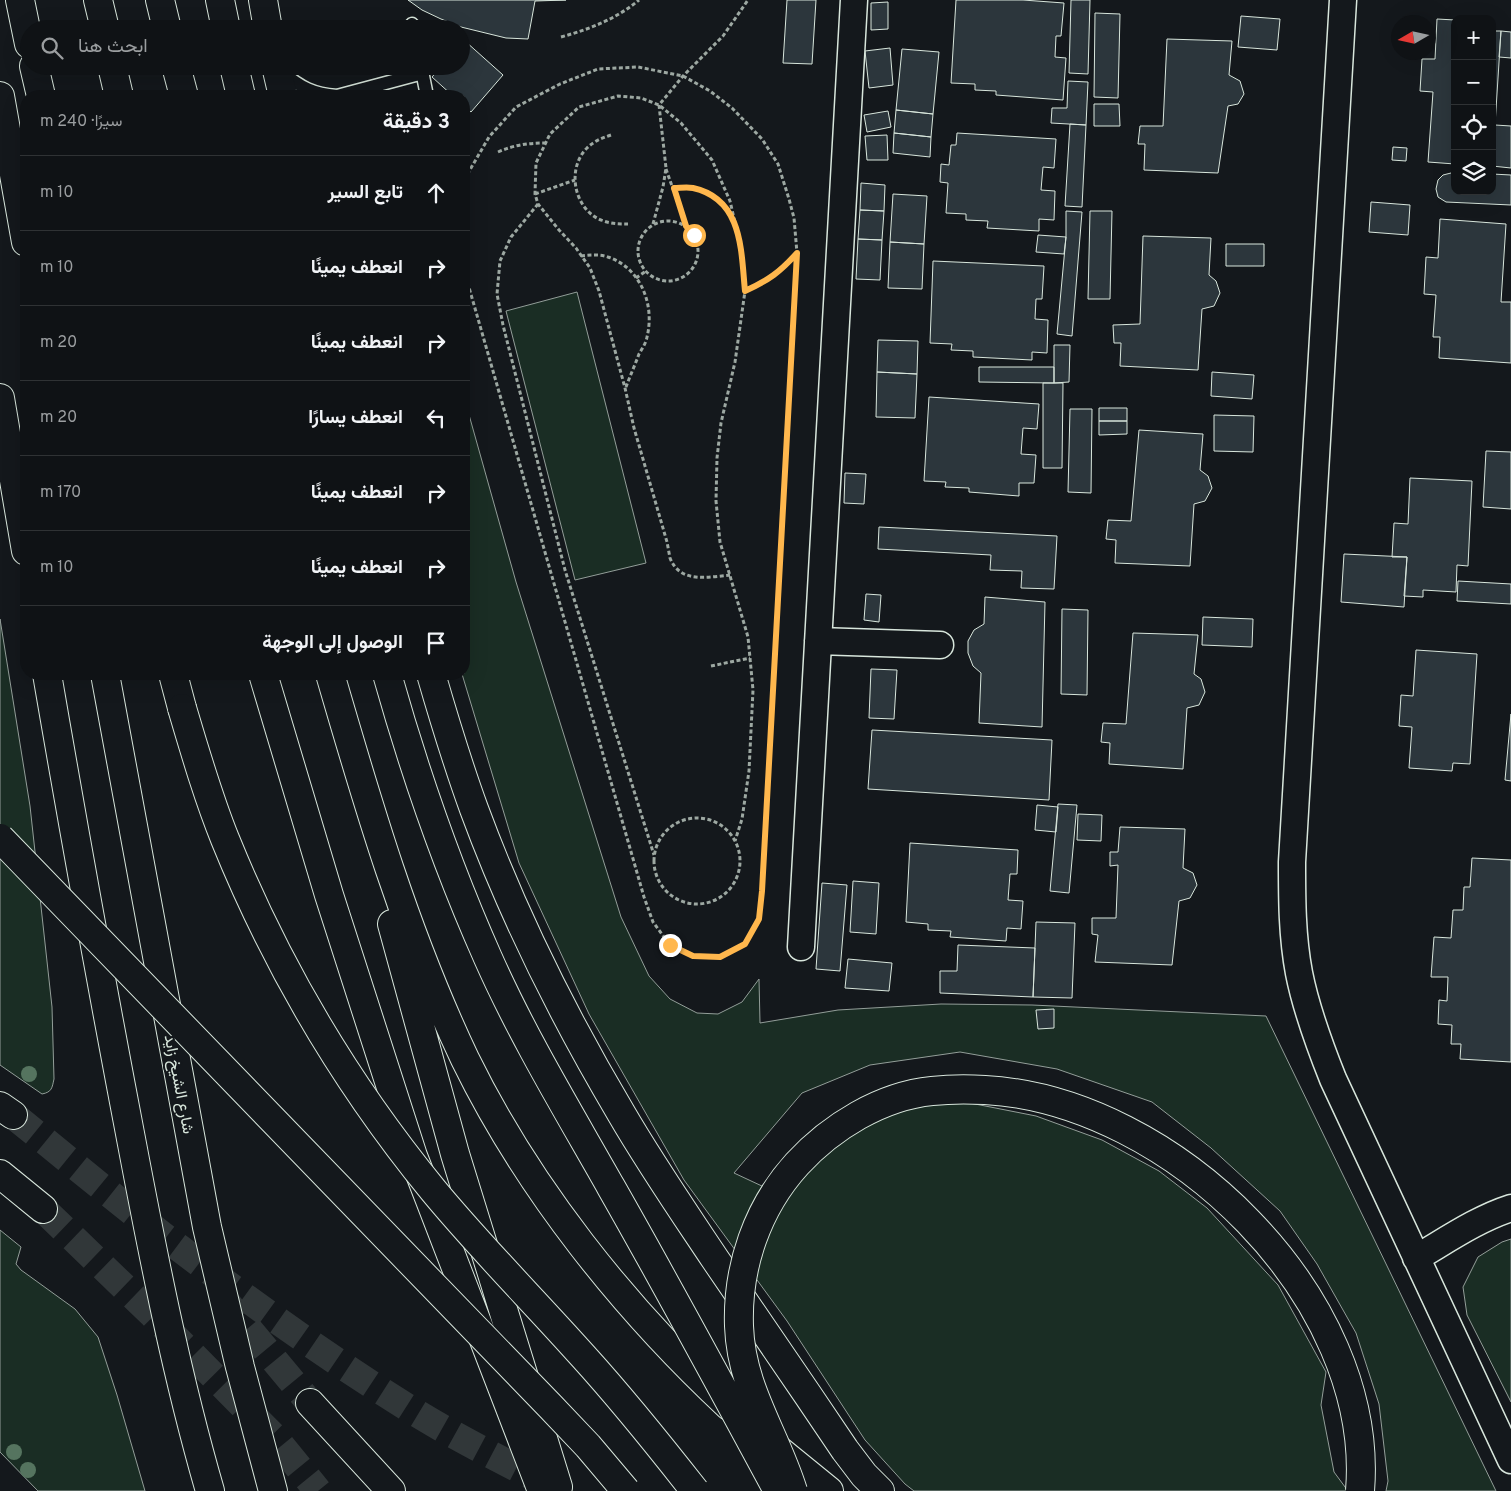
<!DOCTYPE html>
<html lang="ar">
<meta charset="utf-8">
<style>
body{margin:0;font-family:Overpass,Vazirmatn,sans-serif;background:#181b1e;color:#f1f3f6;direction:rtl}
.controls{position:absolute;right:15px;top:15px;display:grid;overflow:hidden;border-radius:10px;box-shadow:0 5px 20px #0002}
.controls button{width:45px;height:45px;display:grid;place-items:center;padding:0;border:0;border-bottom:1px solid #2f3234;background:#0f1215;color:#f1f3f6;font:25px sans-serif}
.compass{position:absolute;left:1391px;top:15px;width:45px;height:45px;border-radius:50%;background:#0f1215;box-shadow:0 5px 20px #0002;rotate:261deg}
.stop{position:absolute;width:15px;height:15px;margin:-11px;border:4px solid #ffb74d;border-radius:50%;background:#fff}
.stop.end{background:#ffb74d;border-color:#fff;box-shadow:0 1px 5px #0008}
.list{margin:0;padding:0;list-style:none}
h2{display:flex;justify-content:space-between;align-items:center;height:65px;margin:0;padding:0 20px;font-size:21px}
h2 small{font-size:16px;font-weight:400;color:#9b9ea0}
.list li{display:grid;grid-template-columns:32px 1fr auto;gap:15px;align-items:center;box-sizing:border-box;height:75px;padding:0 20px;border-top:1px solid #2f3234}
.list b{display:block;font-size:19px;white-space:nowrap}
.list em{font-size:16px;font-style:normal;color:#9b9ea0}
.icon{flex:none;width:28px;height:28px;fill:none;stroke:currentColor;stroke-width:2;stroke-linecap:round;stroke-linejoin:round}
.map{position:relative;flex:none;width:1511px;height:1491px;overflow:hidden;direction:ltr}
.search{position:absolute;background:#0f1215;box-shadow:0 5px 20px #0002;left:20px;top:20px;width:450px;height:55px;display:flex;align-items:center;gap:12px;box-sizing:border-box;padding:0 18px;border-radius:28px;color:#9b9ea0;font-size:19px}
.panel{position:absolute;background:#0f1215;box-shadow:0 5px 20px #0002;left:20px;top:90px;width:450px;height:590px;border-radius:20px;direction:rtl}
.map>svg:first-child{display:block}
.green{fill:#1a2d24;stroke:#939e99}
.building{fill:#2c363c;stroke:#d8e6dc}
.lines{fill:none;stroke-linecap:round;stroke-linejoin:round}
.highway-tunnel{stroke:#313739;stroke-width:28;stroke-dasharray:28 14;stroke-linecap:butt}
.lane-casing{stroke:#d8e6dc;stroke-width:15}
.street-casing{stroke:#d8e6dc;stroke-width:29}
.secondary-casing{stroke:#d8e6dc;stroke-width:30}
.highway-casing{stroke:#d8e6dc;stroke-width:30}
.path{stroke:#9da8a2;stroke-width:3;stroke-dasharray:4 2.5;stroke-linecap:butt}
.lane{stroke:#14181c;stroke-width:12}
.street{stroke:#14181c;stroke-width:26}
.secondary{stroke:#14181c;stroke-width:28}
.highway{stroke:#14181c;stroke-width:28}
.highway-bridge-casing{stroke:#d8e6dc;stroke-width:30;stroke-linecap:butt}
.highway-bridge{stroke:#14181c;stroke-width:28}
.tree{fill:#55745f}
.route{stroke:#ffb74d;stroke-width:6}
.labels{text-anchor:middle;stroke-width:4;stroke-linejoin:round;paint-order:stroke}
.street-label{font-size:16px;fill:#d8e6dc;stroke:#14181c}
</style>
<div class="map">
<svg width="1511" height="1491" viewBox="0 0 1511 1491">
<rect width="100%" height="100%" fill="#14181c"/>
<path class="green" d="M577,292L646,563L575,580L506,311Z
M464,397L516,582L621,917L649,976L670,999L697,1013L718,1014L742,1002L759,979L760,1023L838,1010L941,1004L1032,1005L1266,1016L1496,1491H1386L1388,1481L1379,1404L1356,1333L1317,1264L1280,1211L1211,1148L1152,1102L1057,1069L960,1052L870,1065L802,1093L734,1173L779,1194L855,1125L916,1106L965,1102L1036,1116L1102,1140L1159,1171L1207,1208L1278,1285L1326,1372L1321,1405L1334,1472L1348,1491H914L905,1484L865,1440L787,1321L684,1180L589,1014L519,863L462,674H464Z
M0,619L30,806L52,1007L54,1079C52,1088 52,1092 42,1094L0,1065Z
M0,1230L21,1247L16,1264L21,1270L75,1309L98,1337L117,1395L145,1491H38L0,1452Z
M1511,1239V1402L1467,1315L1463,1287L1478,1257L1502,1242Z"/>
<path class="building" d="M408,0H566L535,1L528,39L506,38L461,27L441,19L422,10Z
M787,0H816L812,64L783,63Z
M956,0H1023L1064,3L1061,36H1056L1055,57L1066,58L1063,100L996,95V91L975,90V84L951,83Z
M1071,0H1090L1088,74L1069,73Z
M888,2V29L871,30V3Z
M1095,13L1120,14L1118,98L1094,97Z
M1241,16L1280,19L1277,50L1238,47Z
M1437,19L1455,20V164L1428,162L1433,92L1420,91L1422,59H1435Z
M1492,31H1501L1495,125L1511,126V168L1492,166Z
M1501,31L1511,32V58L1499,57Z
M1167,39L1232,41L1229,75L1240,81L1244,94L1238,104L1228,106L1218,173L1144,170L1145,144H1138L1140,126H1163Z
M465,41L503,75L471,112L464,106V96H453L432,77L442,66H461V45Z
M890,48L893,85L869,88L865,51Z
M902,49L939,52L933,114L896,110Z
M1068,81L1088,82L1086,125L1051,123L1052,108H1067Z
M1094,104H1119L1120,126H1094Z
M896,110L933,114L931,137L894,133Z
M888,111L891,127L867,132L864,115Z
M1070,124L1086,125L1082,207L1065,206Z
M894,133L931,137L930,157L893,153Z
M957,133L1056,139L1054,168L1043,167L1041,190L1055,191L1054,220L1039,219V231L987,228L988,221L966,220V214L946,213L948,183L940,182L941,164L949,165L951,145H956Z
M887,135L888,160H867L865,136Z
M1393,147L1407,148L1406,161L1392,160Z
M1451,173H1455V191H1492V174L1511,175V205L1446,202L1438,197L1436,189L1438,180L1443,175Z
M861,183L885,185L884,211L860,210Z
M893,194L927,196L924,244L890,242Z
M1371,202L1410,205L1408,235L1369,232Z
M860,210L884,211L882,240L858,239Z
M1066,211L1082,212L1072,336L1057,334L1066,237Z
M1090,211H1112L1110,299H1088Z
M1440,219L1506,224L1501,302H1511V363L1439,358L1440,337H1433L1436,295L1424,294L1426,257L1438,258Z
M1038,235L1066,237L1064,254L1036,252Z
M1143,236L1211,238L1209,275L1216,281L1220,293L1214,306L1202,309L1198,370L1120,366L1121,343H1114L1113,325L1140,324Z
M858,239L882,240L880,280L856,279Z
M890,242L924,244L922,289L888,288Z
M1226,244H1264V266H1226Z
M933,261L1044,266L1042,299H1036L1035,319L1048,320L1047,353L1032,352V360L973,357V351L951,350L952,344L930,343Z
M878,340L918,341L917,374L877,372Z
M1054,345H1070L1069,382L1054,383Z
M979,367H1054V383L979,382Z
M877,372L917,374L915,418L876,417Z
M1212,372L1254,375L1252,399L1211,396Z
M1043,383H1063L1062,468H1043Z
M929,397L1039,404L1037,429L1023,428L1021,454L1036,455L1034,483H1019V496L969,492V488L945,487L946,482L924,481Z
M1099,408H1127V421H1099Z
M1070,409H1092L1091,493L1068,492Z
M1214,415L1254,416L1253,452L1214,451Z
M1099,421H1127V434L1099,435Z
M1139,430L1203,434L1200,470L1208,476L1212,488L1205,501L1194,504L1190,566L1115,563L1116,540L1106,539L1108,520L1131,521Z
M1486,451L1511,452V509L1483,507Z
M845,473L866,474L864,504L844,503Z
M1410,478L1472,481L1468,566L1457,565L1456,592L1423,590V597L1404,596L1407,557H1392L1394,523L1408,524Z
M879,527L1057,536L1054,589L1021,588L1022,571L990,570L991,555L878,549Z
M1344,554L1407,557L1404,607L1341,602Z
M1458,581L1511,584V604L1457,601Z
M866,594L881,595L879,622L864,620Z
M985,597L1045,602L1042,727L979,723L981,673L973,666L968,653V641L974,630L984,624Z
M1062,609L1088,610L1087,695L1061,694Z
M1203,617L1253,619L1252,647L1202,645Z
M1133,633L1198,635L1194,674L1201,679L1205,692L1199,705L1187,708L1183,769L1109,764L1110,743L1101,742L1103,723L1126,724Z
M1416,650L1477,654L1470,764L1453,763L1452,771L1409,768L1412,727L1399,726L1401,695L1413,696Z
M871,669L897,670L894,719L869,718Z
M1511,714V781L1505,780Z
M872,730L1052,740L1049,800L868,789Z
M1058,804L1077,805L1069,893L1050,891Z
M1037,805L1058,807L1056,832L1035,830Z
M1078,814L1102,815L1101,841L1077,840Z
M1120,827L1185,829L1183,868L1193,873L1197,885L1190,898L1179,901L1172,965L1095,962L1098,935L1092,934V918H1116L1118,865L1110,866V852H1118Z
M910,843L1018,850L1017,874H1010L1008,900L1023,901L1021,929L1007,928L1006,941L950,937L951,931L928,930V924L906,922Z
M1472,858L1511,860V1062L1460,1059L1461,1044H1451L1452,1025L1438,1024L1439,1000L1447,1001L1448,977H1431L1434,937L1451,938L1453,910H1463L1464,887H1470Z
M853,881L879,883L876,934L850,932Z
M822,883L847,885L840,971L816,969Z
M1036,922L1075,923L1072,998L1033,997Z
M958,945L1035,948L1033,997L940,993V971H957Z
M848,959L892,963L889,991L845,988Z
M1054,1009V1028L1038,1029L1036,1010Z"/>
<g class="lines">
<path class="highway-tunnel" d="M13,1115C69,1160 124,1207 182,1250C258,1308 337,1364 418,1414C461,1440 507,1463 552,1486
M43,1209L152,1314L274,1437L318,1491
M221,1296L310,1403"/>
<defs>
<path id="lane" d="M412,24L413,29
M421,66L426,91
M282,72C301,88 313,94 337,96L423,73"/>
<path id="street" d="M1343,0L1292,862C1292,899 1292,936 1299,973C1306,1009 1319,1044 1333,1079L1511,1460
M818,641L940,645
M801,947L854,0
M1416,1258C1447,1240 1477,1219 1511,1208"/>
<path id="secondary" d="M263,0L268,29
M276,66L283,96
M431,674C444,719 458,765 474,809C513,915 564,1017 621,1113C650,1163 683,1211 715,1259C758,1322 802,1386 845,1450L864,1475L880,1491"/>
<path id="highway" d="M20,0L29,44
M98,0L105,29
M160,0L167,29
M220,0L226,29
M34,66L41,96
M112,66L119,96
M176,66L184,96
M234,66L241,96
M0,96L26,242
M0,398L26,551
M47,674C74,831 102,987 132,1144C154,1260 177,1377 210,1491
M105,674L207,1227L240,1367L273,1491
M173,674L182,708
M263,674L329,895L413,1156L542,1491
M330,674C368,805 406,935 465,1059C528,1188 624,1308 729,1406
M392,924L455,1154L558,1487
M0,1106L13,1115
M0,1174L43,1209
M310,1403L391,1491
M770,1443L829,1491"/>
</defs>
<use href="#lane" class="lane-casing"/>
<use href="#street" class="street-casing"/>
<use href="#secondary" class="secondary-casing"/>
<use href="#highway" class="highway-casing"/>
<path class="path" d="M561,37C590,29 616,19 639,0
M611,135C602,138 594,141 587,148C566,169 574,209 601,220C610,224 619,224 628,224
M498,152C514,145 528,143 545,143
M666,169L686,226
M464,180L489,137L516,107L560,84L598,69L638,67L683,76L710,91L732,108L762,139L778,164L789,199L794,218L797,253L762,891L759,919L745,944L720,957L693,956L670,945L653,922L644,897L464,270
M673,187C704,188 717,194 733,219
M535,194L575,180
M538,204L511,237L500,261L497,294L503,325L565,570L654,855
M638 251a30 30 0 1 1 60 0a30 30 0 1 1-60 0Z
M653,224L663,187L666,168L659,105L683,76L723,36L748,0
M581,256C590,255 600,254 608,257C641,268 655,305 647,337C646,343 642,349 639,354C635,365 630,376 626,387
M636,278L646,271
M745,291C768,280 780,272 797,253
M730,575C709,577 680,584 670,558C669,553 668,547 667,542L634,428L625,388L599,291L590,268L576,248L559,230L538,204L535,194L536,163L550,134L579,107L618,96L641,98L659,105L681,123L712,160L730,201L740,244L745,291L735,362L721,423L717,458L716,501L720,542L748,637L753,690L749,771L742,819L735,841
M711,666L750,658
M654 861a43 43 0 1 1 86 0a43 43 0 1 1-86 0Z"/>
<use href="#lane" class="lane"/>
<use href="#street" class="street"/>
<use href="#secondary" class="secondary"/>
<use href="#highway" class="highway"/>
<defs>
<path id="highway-bridge" d="M387,674C414,770 447,866 488,958C523,1037 568,1111 611,1187C668,1287 723,1389 778,1491
M182,708C195,752 208,797 225,839C276,965 347,1085 433,1190C480,1247 533,1300 583,1356C622,1399 659,1445 695,1491
M0,838L550,1406L588,1446L626,1491
M793,1491C775,1433 741,1388 739,1326C737,1267 757,1208 797,1164C831,1127 881,1096 932,1091C950,1089 967,1089 985,1090C1172,1100 1376,1298 1360,1491"/>
</defs>
<use href="#highway-bridge" class="highway-bridge-casing"/>
<use href="#highway-bridge" class="highway-bridge"/>
</g>
<g class="tree">
<circle cx="29" cy="1074" r="8"/>
<circle cx="14" cy="1452" r="8"/>
<circle cx="28" cy="1470" r="8"/>
</g>
<g class="lines">
<path class="route" d="M670,945L693,956L720,957L745,944L759,919L762,891L797,253C780,272 769,280 745,291C741,251 743,199 693,188C687,187 680,188 674,188L686,226L694,235"/>
</g>
<g class="labels">
<g class="street-label">
<text transform="translate(180 1084) rotate(79)" y="6">شارع الشيخ زايد</text>
</g>
</g>
</svg>
<div class="controls">
<button>+</button>
<button>−</button>
<button><svg class="icon" aria-label="locate" viewBox="0 0 24 24"><circle cx="12" cy="12" r="6"/><path d="M12 2v4M12 18v4M2 12h4M18 12h4"/></svg></button>
<button><svg class="icon" aria-label="layers" viewBox="0 0 24 24"><path d="M12 4l9 5-9 5-9-5zM3 14l9 5 9-5"/></svg></button>
</div>
<svg class="compass" viewBox="-18 -18 36 36"><path d="M0-13l5 13h-10z" fill="#e53935"/><path d="M0 13l5-13h-10z" fill="#9b9ea0"/></svg>
<div class="stop" style="left:694px;top:235px"></div>
<div class="stop end" style="left:670px;top:945px"></div>
<div class="search"><svg class="icon" aria-label="search" viewBox="0 0 24 24"><circle cx="10" cy="10" r="6"/><path d="M15 15l6 6"/></svg>ابحث هنا</div>
<section class="panel">
<h2>3 دقيقة<small>سيرًا · 240 m</small></h2>
<ul class="list">
<li><svg class="icon" aria-label="ahead" viewBox="0 0 24 24"><path d="M12 20V5M6 11l6-6 6 6"/></svg><div><b>تابع السير</b></div><em>10 m</em></li>
<li><svg class="icon" aria-label="right" viewBox="0 0 24 24"><path d="M7 20v-9h11M14 6l5 5-5 5"/></svg><div><b>انعطف يمينًا</b></div><em>10 m</em></li>
<li><svg class="icon" aria-label="right" viewBox="0 0 24 24"><path d="M7 20v-9h11M14 6l5 5-5 5"/></svg><div><b>انعطف يمينًا</b></div><em>20 m</em></li>
<li><svg class="icon" aria-label="left" viewBox="0 0 24 24"><path d="M17 20v-9H6M10 6l-5 5 5 5"/></svg><div><b>انعطف يسارًا</b></div><em>20 m</em></li>
<li><svg class="icon" aria-label="right" viewBox="0 0 24 24"><path d="M7 20v-9h11M14 6l5 5-5 5"/></svg><div><b>انعطف يمينًا</b></div><em>170 m</em></li>
<li><svg class="icon" aria-label="right" viewBox="0 0 24 24"><path d="M7 20v-9h11M14 6l5 5-5 5"/></svg><div><b>انعطف يمينًا</b></div><em>10 m</em></li>
<li><svg class="icon" aria-label="arrive" viewBox="0 0 24 24"><path d="M6 21V4h12l-3 4 3 4H6"/></svg><div><b>الوصول إلى الوجهة</b></div></li>
</ul>
</section>
</div>
